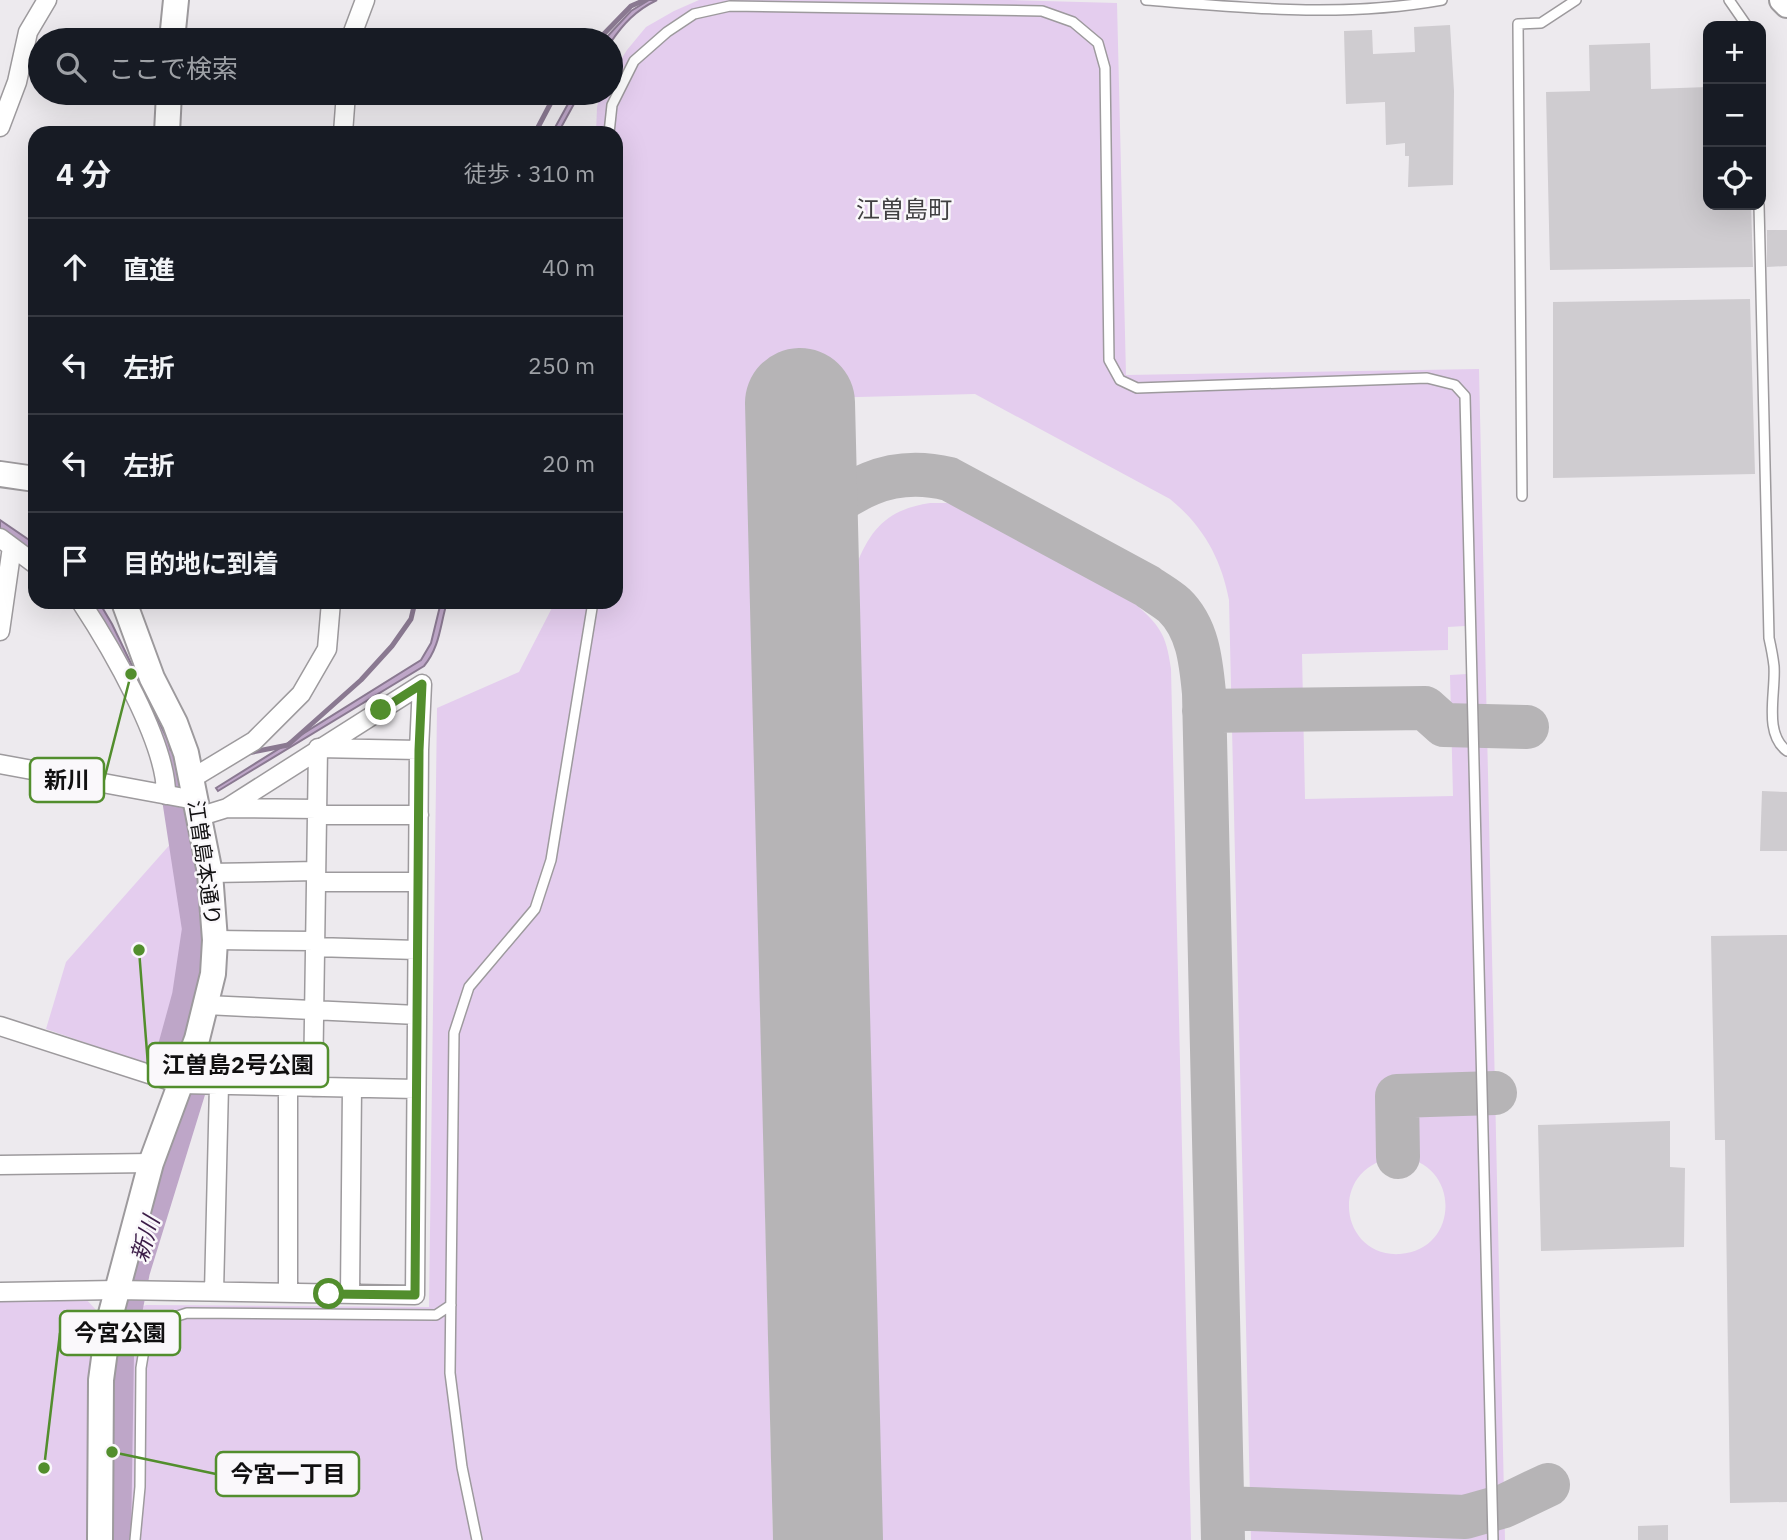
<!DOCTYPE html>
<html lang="ja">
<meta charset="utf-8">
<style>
body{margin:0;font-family:"IBM Plex Sans","Noto Sans JP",sans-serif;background:#242831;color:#f1f3f6}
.controls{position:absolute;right:21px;top:21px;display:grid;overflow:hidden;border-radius:14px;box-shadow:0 7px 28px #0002}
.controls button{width:63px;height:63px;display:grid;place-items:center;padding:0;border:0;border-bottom:2px solid #363941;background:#171b24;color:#f1f3f6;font:35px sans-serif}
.stop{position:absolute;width:21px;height:21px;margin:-16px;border:5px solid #528e2d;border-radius:50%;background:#fff}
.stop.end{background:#528e2d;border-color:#fff;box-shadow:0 2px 7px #0008}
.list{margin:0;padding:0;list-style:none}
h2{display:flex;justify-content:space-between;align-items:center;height:91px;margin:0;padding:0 28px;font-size:30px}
h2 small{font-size:23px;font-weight:400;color:#9ea1a6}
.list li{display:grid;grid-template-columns:46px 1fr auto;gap:21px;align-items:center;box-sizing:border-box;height:98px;padding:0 28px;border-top:2px solid #363941}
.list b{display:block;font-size:26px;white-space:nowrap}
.list em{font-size:23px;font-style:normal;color:#9ea1a6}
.icon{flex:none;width:38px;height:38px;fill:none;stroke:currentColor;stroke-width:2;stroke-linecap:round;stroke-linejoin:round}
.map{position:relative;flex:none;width:1787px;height:1540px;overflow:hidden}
.search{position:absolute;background:#171b24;box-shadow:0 7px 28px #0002;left:28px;top:28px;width:595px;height:77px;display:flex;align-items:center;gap:18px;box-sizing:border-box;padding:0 24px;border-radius:38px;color:#9ea1a6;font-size:26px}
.panel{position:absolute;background:#171b24;box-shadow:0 7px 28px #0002;left:28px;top:126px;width:595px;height:483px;border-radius:21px}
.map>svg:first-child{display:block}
.green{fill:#e4cdee;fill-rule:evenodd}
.water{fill:#bea6c8;stroke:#8a7991;stroke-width:2}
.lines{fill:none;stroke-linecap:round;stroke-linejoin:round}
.stream{stroke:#8a7991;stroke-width:5}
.river{stroke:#bea6c8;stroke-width:30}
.taxiway{stroke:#b6b4b6;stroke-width:44}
.runway{stroke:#b6b4b6;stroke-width:110}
.building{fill:#cfccd0}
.lane-casing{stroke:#9d9a9d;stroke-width:12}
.street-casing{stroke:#9d9a9d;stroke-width:21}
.secondary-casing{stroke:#9d9a9d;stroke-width:28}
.lane{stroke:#fff;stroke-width:9}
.street{stroke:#fff;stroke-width:18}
.secondary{stroke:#fff;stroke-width:24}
.route{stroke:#528e2d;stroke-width:9}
.labels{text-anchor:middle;stroke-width:5;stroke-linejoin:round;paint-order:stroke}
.street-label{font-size:21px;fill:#111011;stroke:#faf8fb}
.water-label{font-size:23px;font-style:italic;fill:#3b1c47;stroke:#faf8fb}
.quarter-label{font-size:24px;fill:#414042;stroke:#faf8fb}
.leader{fill:none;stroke:#528e2d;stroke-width:2.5}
.callout-dot{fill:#528e2d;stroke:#faf8fb;stroke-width:2.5}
.callout{fill:#faf8fb;stroke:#528e2d;stroke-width:2.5}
.callout-label{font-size:23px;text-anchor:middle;font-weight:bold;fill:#111011}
</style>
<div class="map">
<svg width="1787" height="1540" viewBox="0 0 1787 1540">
<rect width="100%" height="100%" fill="#edeaee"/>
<path class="green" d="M699,0H1010L1117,3L1126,375L1479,369L1505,1540H1251L1229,600C1221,558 1203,526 1170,499L975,394L746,400L773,1540H125L130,1323L137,1309L146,1305L429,1307L437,708L519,672L555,602H616V133H596L597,107L601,93H611V75L627,50L646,27L674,11ZM1465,626L1467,674L1450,675L1453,796L1305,799L1302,654L1448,650V627ZM1398,1157C1461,1161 1461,1250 1400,1254C1339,1258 1326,1165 1398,1157Z
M930,503H947L968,510L1132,601C1159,625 1166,632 1171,669L1191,1540H881L858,561C873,525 891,509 930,503Z
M189,823L203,939L196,993L170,1072L46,1029L66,962Z
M85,1298L97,1311L89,1397L88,1540H0V1299Z"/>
<path class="water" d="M649,0H657C636,10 623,24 611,42V40H604L631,11Z
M574,93H580L558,133H552Z
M0,520L35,544V555L0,529Z
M88,602H99L112,624L168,740L176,770L169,771Z
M441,602H447C440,625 440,647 424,666L218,791L216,788L421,660L431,643Z
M181,819H187C197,872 210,931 198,986C194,1001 189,1017 184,1033L176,1030C181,1016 187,1002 189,988C199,931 189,876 181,819Z"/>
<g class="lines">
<path class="stream" d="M598,40L631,6L645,0
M535,133L556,93
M248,753L288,745L361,680L392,646L411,619L415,602"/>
<path class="river" d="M116,1540L119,1354L135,1271L192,1086L168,1065L187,996L197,929L172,766"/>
<path class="taxiway" d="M803,528C850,490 887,464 949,479L1147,586C1155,592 1166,598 1174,605C1198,628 1201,662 1204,693L1223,1540
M1204,711L1425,708L1444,725L1527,727
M1398,1157L1397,1096L1495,1093
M1223,1508L1465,1517L1504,1506L1548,1485"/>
<path class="runway" d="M800,403L828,1540"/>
</g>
<path class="building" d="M1450,25L1454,91L1453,185L1408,187L1409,156H1405V143L1386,145L1385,102L1346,104L1344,31L1372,30L1373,54L1415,52L1414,27Z
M1650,43L1651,89L1708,87V205H1751L1753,267L1550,270L1546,92L1590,91L1589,45Z
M1767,230H1787V266L1767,267Z
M1750,299L1755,474L1553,478V302Z
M1762,791L1787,792V851H1760Z
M1787,935V1502L1730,1503L1725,1140H1715L1711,936Z
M1670,1121V1167L1685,1168L1684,1247L1541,1251L1538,1125Z
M1668,1525V1540H1638V1526Z"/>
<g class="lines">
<defs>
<path id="lane" d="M1146,0C1247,8 1342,18 1442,0
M1729,0L1747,26
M609,133L612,105L634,61L667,32L694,14L730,6L1042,11L1073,22L1098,43L1105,68L1109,360L1120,380L1137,388L1427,378L1455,385L1465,396L1493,1540
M1759,205L1769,638C1771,647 1773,657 1774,666C1776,693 1763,733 1787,751
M1522,496L1518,24L1541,23L1576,0
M135,1540L140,1487L141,1368L146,1338L165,1320L187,1313L436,1315L451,1305
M477,1540L462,1467L450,1373L454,1033L469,987L535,909L551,860L593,602"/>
<path id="street" d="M350,40L365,0
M0,127L17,82L28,32L47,0
M343,133L346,93
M0,538L35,564
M81,602C110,646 167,743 166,795
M0,631L12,547
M0,764L195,800
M191,779L254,741L301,694L327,649L331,602
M227,808L317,809
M317,815H419
M210,873L316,871
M316,882H418
M215,940L315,941
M315,947L417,950
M206,1005L417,1015
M0,1026L180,1084L416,1089
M313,1087L318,748L419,750
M0,1165L151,1163
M0,1292L116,1290L415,1295L419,750L422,684L227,808L198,817
M214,1292L219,1085
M288,1293V1086
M350,1294L352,1088"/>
<path id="secondary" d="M1782,0L1787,5
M172,40L176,0
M167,133L169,93
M0,474L35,479
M100,1540L101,1380L109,1321L151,1163L197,1039L213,974L215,940L210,873L186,753L175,723L152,678L124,602"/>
</defs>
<use href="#lane" class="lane-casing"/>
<use href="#street" class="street-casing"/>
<use href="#secondary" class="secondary-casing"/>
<use href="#lane" class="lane"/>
<use href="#street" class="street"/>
<use href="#secondary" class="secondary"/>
</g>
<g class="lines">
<path class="route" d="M329,1294L415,1295L419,750L422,684L381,710"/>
</g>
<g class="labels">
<g class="street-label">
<text transform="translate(204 863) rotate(82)" y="7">江曽島本通り</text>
</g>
<g class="water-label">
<text transform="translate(145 1239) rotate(-73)" y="8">新川</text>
</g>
<g class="quarter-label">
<text x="904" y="218">江曽島町</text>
</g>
</g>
<path class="leader" d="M131 674L104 780M139 950L148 1065M44 1468L60 1333M112 1452L216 1474"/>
<g class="callout-dot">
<circle cx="131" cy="674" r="7"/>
<circle cx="139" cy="950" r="7"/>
<circle cx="44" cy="1468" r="7"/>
<circle cx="112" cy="1452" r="7"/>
</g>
<g class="callout">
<rect x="30" y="758" width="74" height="44" rx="7"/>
<rect x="148" y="1043" width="180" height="44" rx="7"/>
<rect x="60" y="1311" width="120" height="44" rx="7"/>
<rect x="216" y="1452" width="143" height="44" rx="7"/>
</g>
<g class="callout-label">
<text x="67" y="788">新川</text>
<text x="238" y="1073">江曽島2号公園</text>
<text x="120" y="1341">今宮公園</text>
<text x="288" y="1482">今宮一丁目</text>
</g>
</svg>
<div class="controls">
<button>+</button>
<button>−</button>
<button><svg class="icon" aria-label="locate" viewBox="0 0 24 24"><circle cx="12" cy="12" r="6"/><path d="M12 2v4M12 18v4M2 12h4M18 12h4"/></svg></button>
</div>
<div class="stop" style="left:329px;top:1294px"></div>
<div class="stop end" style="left:381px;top:710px"></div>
<div class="search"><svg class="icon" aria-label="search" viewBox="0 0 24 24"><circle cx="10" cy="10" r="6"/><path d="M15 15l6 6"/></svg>ここで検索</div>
<section class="panel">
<h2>4 分<small>徒歩 · 310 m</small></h2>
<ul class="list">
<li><svg class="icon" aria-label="ahead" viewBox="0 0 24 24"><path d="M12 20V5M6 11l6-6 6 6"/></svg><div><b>直進</b></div><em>40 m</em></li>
<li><svg class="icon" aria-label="left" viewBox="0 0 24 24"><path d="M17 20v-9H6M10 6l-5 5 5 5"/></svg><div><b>左折</b></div><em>250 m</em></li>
<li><svg class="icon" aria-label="left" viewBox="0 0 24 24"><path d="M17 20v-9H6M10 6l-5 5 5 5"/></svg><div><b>左折</b></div><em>20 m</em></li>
<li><svg class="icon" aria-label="arrive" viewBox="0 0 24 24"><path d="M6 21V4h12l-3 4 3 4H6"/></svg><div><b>目的地に到着</b></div></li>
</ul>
</section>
</div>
